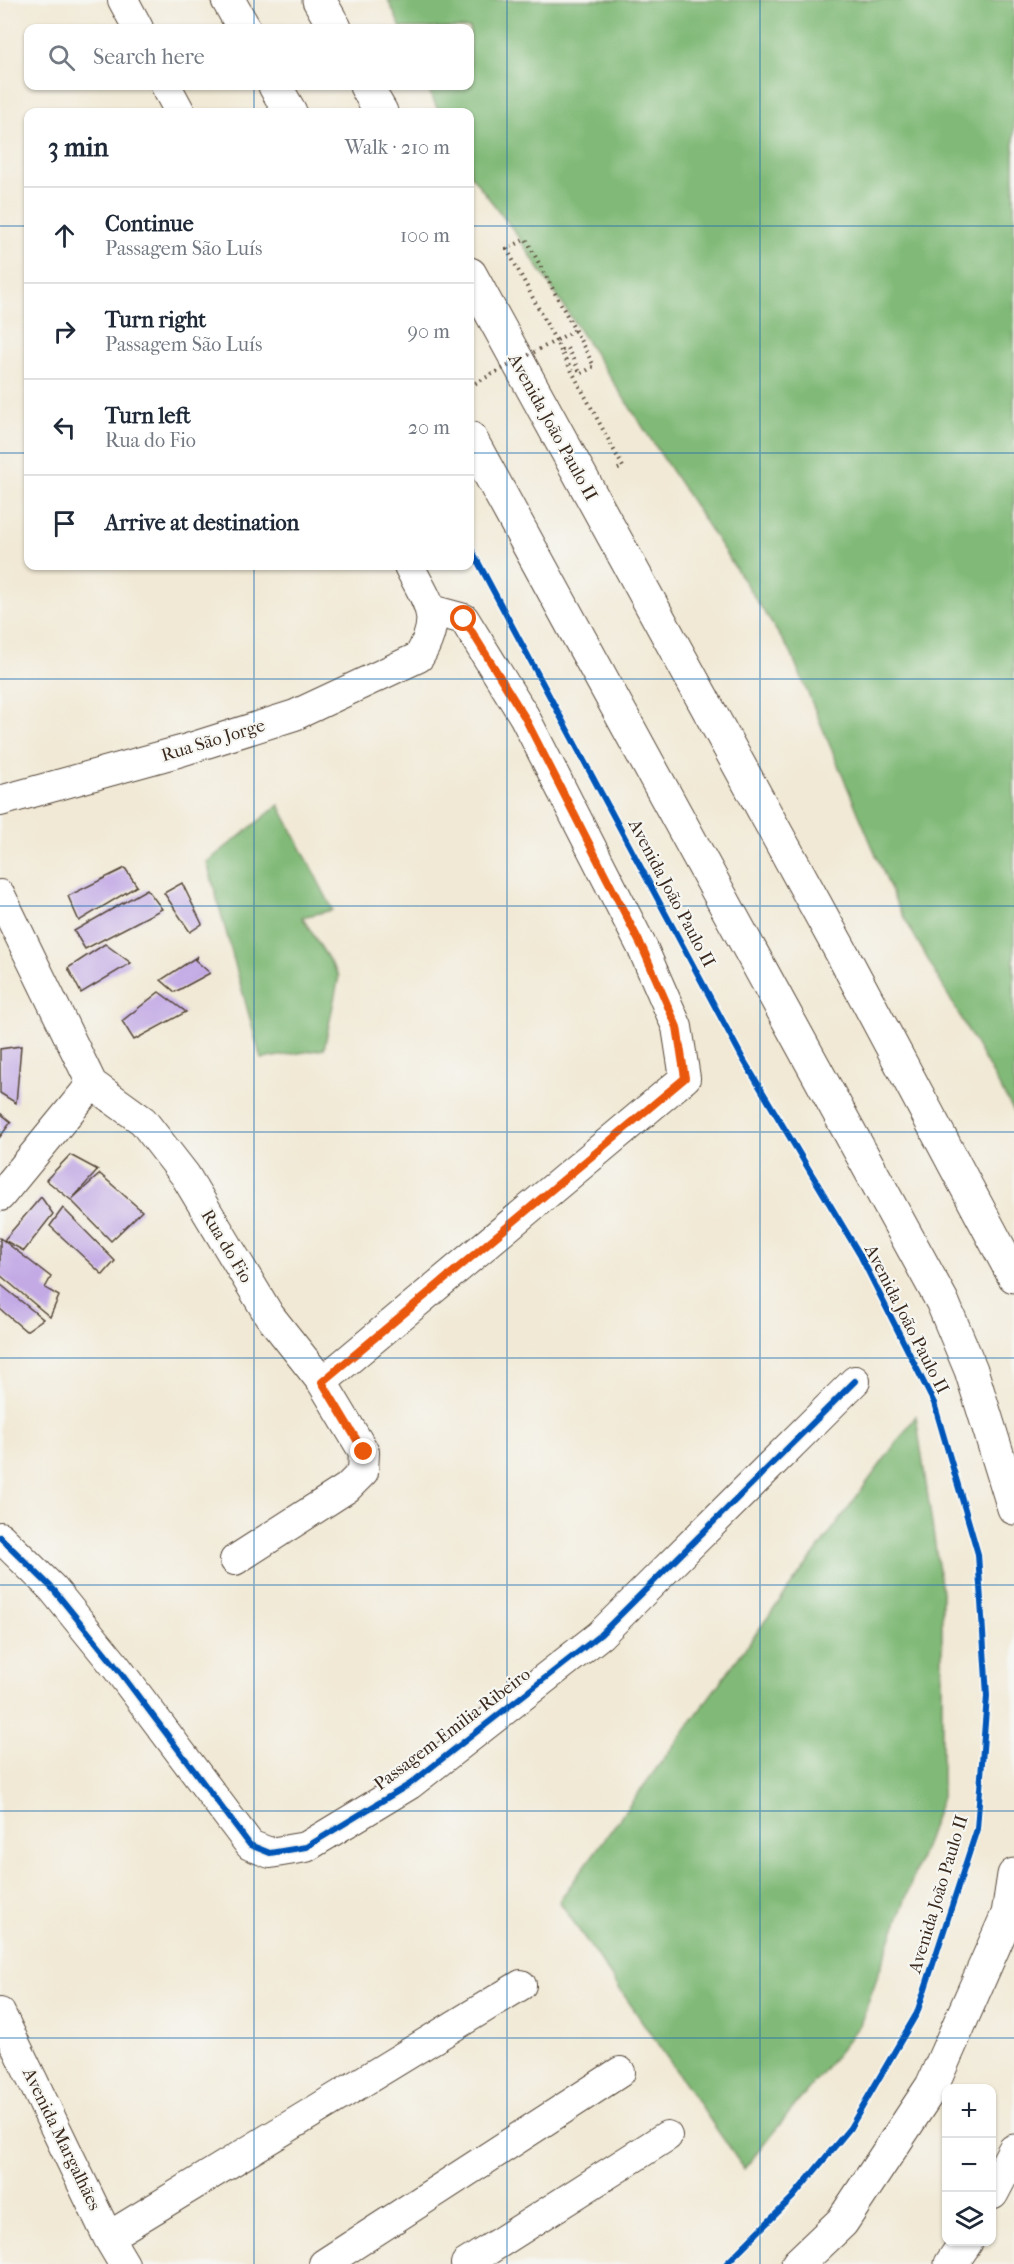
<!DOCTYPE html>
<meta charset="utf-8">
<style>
body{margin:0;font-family:"IM FELL French Canon",serif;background:#f2f2f3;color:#1f2937}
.controls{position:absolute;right:18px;bottom:18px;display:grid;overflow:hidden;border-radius:12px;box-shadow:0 2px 4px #0004}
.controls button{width:54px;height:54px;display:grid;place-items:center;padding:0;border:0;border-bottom:2px solid #e0e1e3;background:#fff;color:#1f2937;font:30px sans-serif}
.stop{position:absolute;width:18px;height:18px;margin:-14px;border:4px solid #ea580c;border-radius:50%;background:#fff}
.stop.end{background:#ea580c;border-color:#fff;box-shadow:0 2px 6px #0008}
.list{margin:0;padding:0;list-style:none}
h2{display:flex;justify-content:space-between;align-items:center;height:78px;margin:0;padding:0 24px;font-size:26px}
h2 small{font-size:20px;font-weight:400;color:#747a83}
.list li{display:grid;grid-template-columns:39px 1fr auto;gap:18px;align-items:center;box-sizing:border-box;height:96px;padding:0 24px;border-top:2px solid #e0e1e3}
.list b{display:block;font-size:22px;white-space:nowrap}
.list p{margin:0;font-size:20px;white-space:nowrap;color:#747a83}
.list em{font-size:20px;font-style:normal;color:#747a83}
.icon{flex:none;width:33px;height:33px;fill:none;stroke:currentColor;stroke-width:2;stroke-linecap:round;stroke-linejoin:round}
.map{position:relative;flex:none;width:1014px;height:2264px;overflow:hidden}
.search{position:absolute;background:#fff;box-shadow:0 2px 4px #0004;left:24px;top:24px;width:450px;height:66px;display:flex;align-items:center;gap:15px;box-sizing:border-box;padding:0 21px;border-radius:12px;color:#747a83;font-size:22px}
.panel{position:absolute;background:#fff;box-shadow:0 2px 4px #0004;left:24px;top:108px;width:450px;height:462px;border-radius:12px}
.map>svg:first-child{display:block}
.forest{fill:#81ba78;stroke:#5e724b;stroke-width:1.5}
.building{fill:#c3aae5}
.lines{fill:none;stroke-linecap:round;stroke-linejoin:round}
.street-casing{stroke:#564739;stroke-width:32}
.primary-casing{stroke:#564739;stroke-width:35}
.path{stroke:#564739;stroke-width:4;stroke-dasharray:1.5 4.5;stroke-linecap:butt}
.street{stroke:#fff;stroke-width:30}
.primary{stroke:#fff;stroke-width:33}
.path-bridge{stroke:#564739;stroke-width:4;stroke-dasharray:1.5 4.5;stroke-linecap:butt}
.cycleway-casing{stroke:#f6f6f2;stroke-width:10}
.cycleway{stroke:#0057b8;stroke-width:6}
.route{stroke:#ea580c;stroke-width:8}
.grid{fill:none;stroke:#1f6fb2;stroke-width:1.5;stroke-opacity:0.55}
.labels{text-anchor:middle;stroke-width:4.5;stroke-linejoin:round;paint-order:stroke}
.street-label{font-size:18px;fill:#3b2a1e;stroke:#f6f6f2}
</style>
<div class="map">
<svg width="1014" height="2264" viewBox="0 0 1014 2264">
<rect width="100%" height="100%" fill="#f6f6f2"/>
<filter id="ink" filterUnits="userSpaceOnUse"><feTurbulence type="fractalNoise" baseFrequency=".0167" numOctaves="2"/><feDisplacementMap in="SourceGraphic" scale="12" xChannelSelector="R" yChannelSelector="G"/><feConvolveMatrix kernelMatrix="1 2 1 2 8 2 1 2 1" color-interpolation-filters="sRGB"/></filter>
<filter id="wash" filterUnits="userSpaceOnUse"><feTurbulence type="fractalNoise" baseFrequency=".008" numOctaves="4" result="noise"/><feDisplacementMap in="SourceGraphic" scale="24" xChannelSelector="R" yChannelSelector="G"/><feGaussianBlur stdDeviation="1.35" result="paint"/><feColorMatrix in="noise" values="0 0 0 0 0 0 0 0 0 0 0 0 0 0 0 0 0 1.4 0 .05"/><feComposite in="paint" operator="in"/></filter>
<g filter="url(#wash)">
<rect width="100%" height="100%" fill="#f1e9d5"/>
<path class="forest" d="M388,0H1014V1112L897,905L791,653L515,232L470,174V112H439L427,86H470V28H401Z
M279,805L333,910L302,917L339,976L324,1049L261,1059L207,862Z
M916,1416L942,1592V1797L860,2025L744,2169L559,1901Z"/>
<g id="blocks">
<path class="building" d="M125,868L137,886L79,921L68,896Z
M182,883L202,924L190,932L164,893Z
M147,889L162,909L85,949L74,931Z
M105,944L131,963L81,993L68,968Z
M198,956L195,960L210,973L175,992L161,980Z
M159,992L186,1012L134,1040L122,1021Z
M21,1046L16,1103L0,1093V1049Z
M0,1113L11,1122L0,1137Z
M70,1155L98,1170L72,1199L100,1174L142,1211L111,1241L71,1200L46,1180Z
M41,1197L53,1214L24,1251L4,1240Z
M63,1208L115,1261L103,1275L50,1226Z
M0,1238L51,1277L45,1288L59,1296L50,1317L0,1275Z
M0,1284L43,1319L26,1331L0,1309Z"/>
</g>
</g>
<g filter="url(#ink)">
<use href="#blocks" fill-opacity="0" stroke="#564739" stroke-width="1.5"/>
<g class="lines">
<defs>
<path id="street" d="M123,0L138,28
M166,86L180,112
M0,801L181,751L295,715L419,657C443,616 428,604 409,566
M0,895L92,1084L143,1121L185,1175L269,1315L322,1382L364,1452L363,1472L347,1488L235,1560
M0,1196L92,1084
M322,1382L685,1078L677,1027L643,949L524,716L464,619L431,610
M0,1537L53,1589L117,1668L250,1845L270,1853L306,1847L410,1784L600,1635L855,1381
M0,2013L108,2237L124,2264
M108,2237L521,1985
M324,2264L620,2072
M466,2264L667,2136"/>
<path id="primary" d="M228,0L244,28
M319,0L335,28
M275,86L290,112
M366,86L381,112
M470,274L843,955L1014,1276
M470,438L942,1301L971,1370L1014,1508
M992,2193L1014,2151
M798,2264L842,2222L932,2086L1008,1914L1014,1875
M951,2264L966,2242"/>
</defs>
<use href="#street" class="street-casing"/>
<use href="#primary" class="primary-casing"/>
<path class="path" d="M557,340L575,330
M561,351L507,249L526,239L594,366L581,374L567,348L561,351L623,467L616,470"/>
<use href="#street" class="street"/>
<use href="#primary" class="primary"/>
<path class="path-bridge" d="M470,386L557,340"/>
<defs>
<path id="cycleway" d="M470,547L743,1059L860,1255L934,1403L978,1554L987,1696L977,1829L917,2013L850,2128L792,2198L726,2264
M0,1537L53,1589L117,1668L250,1845L270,1853L306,1847L410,1784L600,1635L855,1381"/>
</defs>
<use href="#cycleway" class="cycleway-casing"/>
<use href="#cycleway" class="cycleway"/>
</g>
</g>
<g class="lines" filter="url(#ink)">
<path class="route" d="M364,1452L322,1382L685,1078L677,1027L643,949L524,716L464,619"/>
</g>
<path class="grid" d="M254,0V28M507,0V2264M760,0V2264M254,86V112M0,226H28M470,226H1014M0,453H28M470,453H1014M254,566V2264M0,679H1014M0,906H1014M0,1132H1014M0,1358H1014M0,1585H1014M0,1811H1014M0,2038H1014"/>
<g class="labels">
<g class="street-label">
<text transform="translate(553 427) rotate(61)" y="6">Avenida João Paulo II</text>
<text transform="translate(213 740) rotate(-17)" y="6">Rua São Jorge</text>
<text transform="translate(672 893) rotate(62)" y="6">Avenida João Paulo II</text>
<text transform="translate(227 1246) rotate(59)" y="6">Rua do Fio</text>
<text transform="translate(907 1319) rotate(63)" y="6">Avenida João Paulo II</text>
<text transform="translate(452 1729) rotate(-37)" y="6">Passagem Emilia Ribeiro</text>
<text transform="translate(938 1894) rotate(-73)" y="6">Avenida João Paulo II</text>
<text transform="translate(62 2139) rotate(64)" y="6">Avenida Margalhães</text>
</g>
</g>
</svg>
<div class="controls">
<button>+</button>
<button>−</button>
<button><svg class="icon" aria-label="layers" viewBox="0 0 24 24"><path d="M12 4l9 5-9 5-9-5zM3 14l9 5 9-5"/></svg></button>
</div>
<div class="stop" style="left:464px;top:619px"></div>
<div class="stop end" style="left:364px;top:1452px"></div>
<div class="search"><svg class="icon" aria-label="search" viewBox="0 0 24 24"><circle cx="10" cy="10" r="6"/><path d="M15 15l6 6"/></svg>Search here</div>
<section class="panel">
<h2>3 min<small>Walk · 210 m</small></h2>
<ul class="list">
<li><svg class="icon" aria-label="ahead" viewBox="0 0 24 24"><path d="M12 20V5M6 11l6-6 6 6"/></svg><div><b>Continue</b><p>Passagem São Luís</p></div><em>100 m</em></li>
<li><svg class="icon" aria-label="right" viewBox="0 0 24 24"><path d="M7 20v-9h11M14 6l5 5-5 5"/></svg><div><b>Turn right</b><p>Passagem São Luís</p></div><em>90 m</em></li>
<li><svg class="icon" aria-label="left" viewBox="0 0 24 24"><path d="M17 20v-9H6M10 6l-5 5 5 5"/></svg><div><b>Turn left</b><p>Rua do Fio</p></div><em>20 m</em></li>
<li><svg class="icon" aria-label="arrive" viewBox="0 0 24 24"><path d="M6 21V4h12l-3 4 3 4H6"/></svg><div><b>Arrive at destination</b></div></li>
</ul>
</section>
</div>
